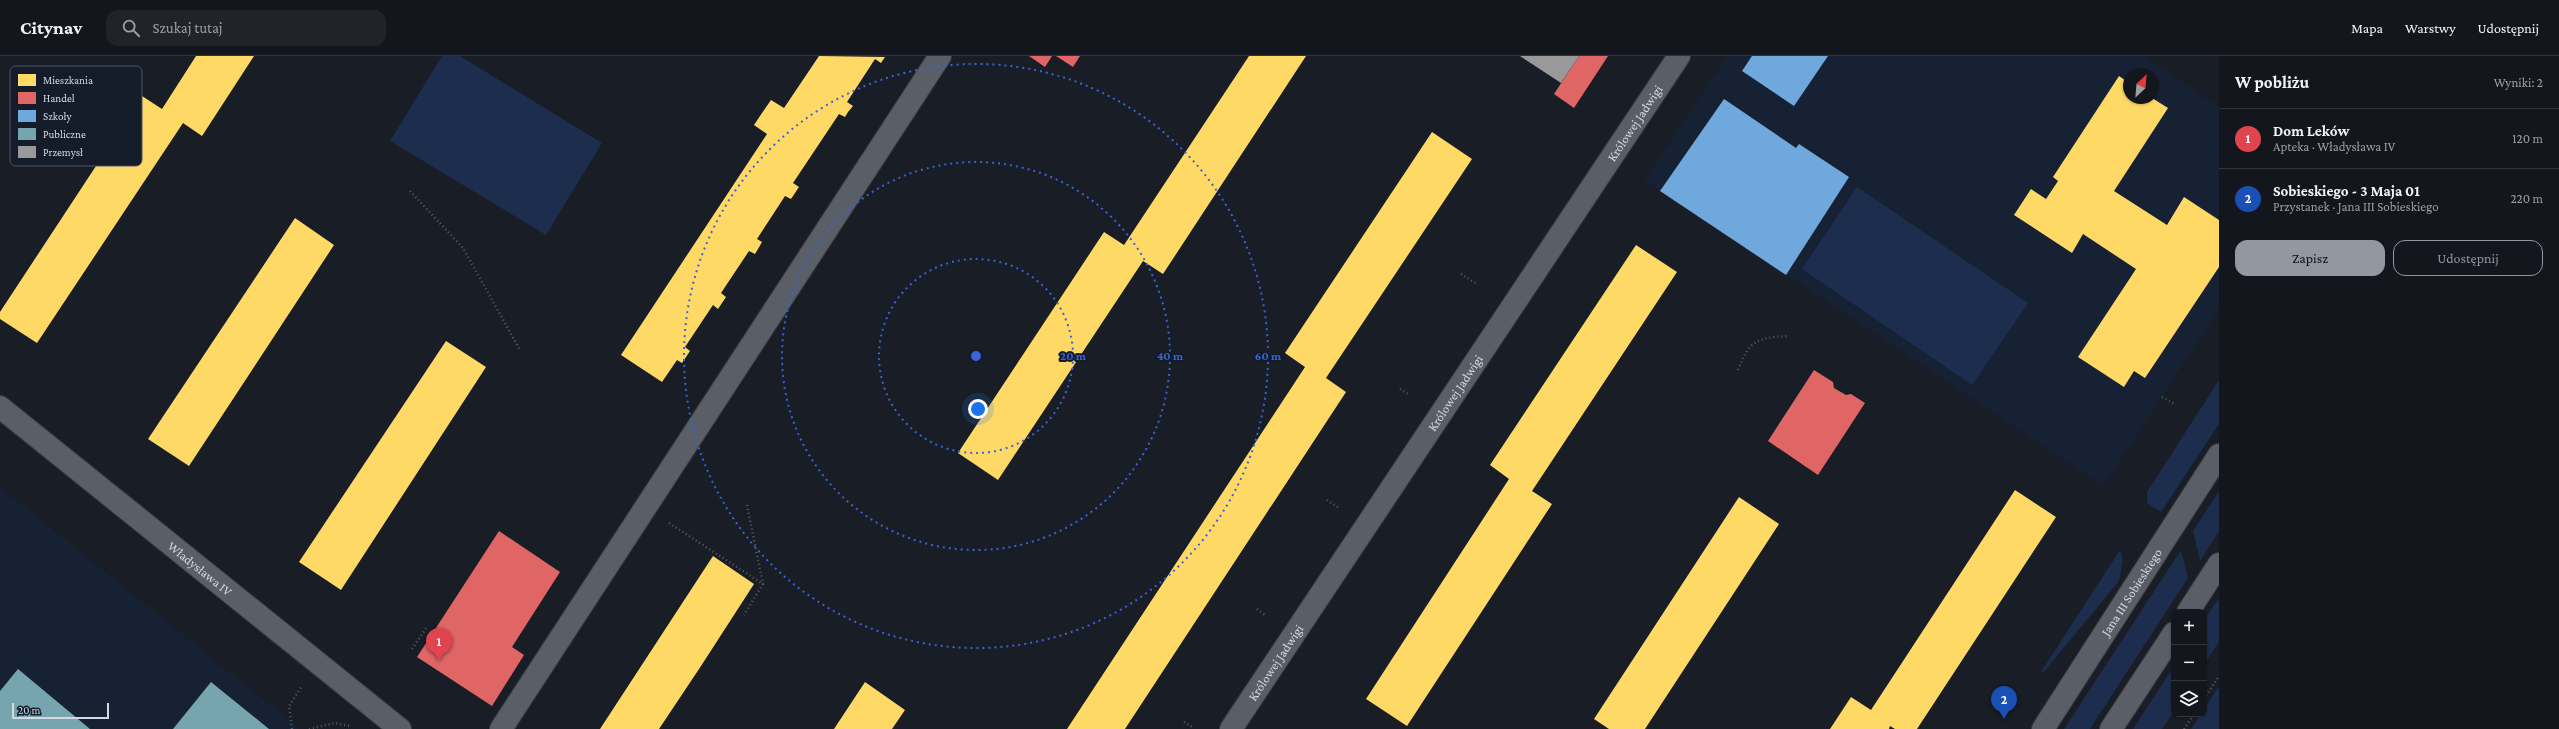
<!DOCTYPE html>
<html lang="pl">
<meta charset="utf-8">
<style>
body{margin:0;font-family:"Crimson Pro",serif;background:#202329;color:#f1f3f6}
.controls{position:absolute;right:12px;bottom:12px;display:grid;overflow:hidden;border-radius:8px;box-shadow:0 1px 3px #0004}
.controls button{width:36px;height:36px;display:grid;place-items:center;padding:0;border:0;border-bottom:1px solid #32353b;background:#13161c;color:#f1f3f6;font:20px sans-serif}
.compass{position:absolute;left:2123px;top:12px;width:36px;height:36px;border-radius:50%;background:#13161c;box-shadow:0 1px 3px #0004;rotate:26deg}
.scale{position:absolute;left:12px;bottom:10px;width:97px;box-sizing:border-box;padding-left:4px;border:2px solid #d3d9e3;border-top:0;font-size:11px;line-height:14px;white-space:nowrap;color:#d3d9e3;-webkit-text-stroke:3px #141c2a;paint-order:stroke}
.you{position:absolute;left:978px;top:353px;width:14px;height:14px;margin:-10px;border:3px solid #fff;border-radius:50%;background:#1a73e8;box-shadow:0 0 0 6px #1a73e833}
.badge{display:grid;place-items:center;width:26px;height:26px;border-radius:50%;background:#9297a0;color:#fff;font-size:13px;font-weight:700}
.pin{position:absolute;translate:-50% -33px;filter:drop-shadow(0 1px 2px #0008)}
.pin::after{content:'';position:absolute;top:21px;width:14px;height:12px;background:inherit;clip-path:polygon(0 0,100% 0,50% 100%)}
.list{margin:0;padding:0;list-style:none}
h2{display:flex;justify-content:space-between;align-items:center;height:52px;margin:0;padding:0 16px;font-size:17px}
h2 small{font-size:13px;font-weight:400;color:#9d9fa3}
.list li{display:grid;grid-template-columns:26px 1fr auto;gap:12px;align-items:center;box-sizing:border-box;height:60px;padding:0 16px;border-top:1px solid #32353b}
.list b{display:block;font-size:15px;white-space:nowrap}
.list p{margin:0;font-size:13px;white-space:nowrap;color:#9d9fa3}
.list em{font-size:13px;font-style:normal;color:#9d9fa3}
.actions{display:flex;gap:8px;padding:12px 16px}
.actions a{flex:1;padding:9px 0;border:1px solid #9297a0;border-radius:12px;text-align:center;font-size:14px;color:#9297a0}
.actions .main{background:#9297a0;color:#111}
.icon{flex:none;width:22px;height:22px;fill:none;stroke:currentColor;stroke-width:2;stroke-linecap:round;stroke-linejoin:round}
.map{position:relative;flex:none;width:2219px;height:673px;overflow:hidden}
header{display:flex;align-items:center;gap:24px;box-sizing:border-box;height:56px;padding:0 20px;background:#13161c;border-bottom:1px solid #32353b}
header strong{font-size:19px}
nav{display:flex;gap:22px;margin-inline-start:auto;font-size:14px}
.search{width:280px;height:36px;background:#202329;display:flex;align-items:center;gap:10px;box-sizing:border-box;padding:0 14px;border-radius:12px;color:#9d9fa3;font-size:15px}
main{display:flex}
aside{flex:1;background:#13161c}
.map>svg:first-child{display:block}
.built{fill:#172134;fill-rule:evenodd}
.green{fill:#1c2d4d}
.homes{fill:#ffd966}
.shops{fill:#e06666}
.schools{fill:#6fa8dc}
.public{fill:#76a5af}
.industry{fill:#999}
.lines{fill:none;stroke-linecap:round;stroke-linejoin:round}
.minor-casing{stroke:#363a41;stroke-width:24}
.tertiary-casing{stroke:#363a41;stroke-width:24}
.path{stroke:#595d62;stroke-width:2.5;stroke-dasharray:1 3;stroke-linecap:butt}
.minor{stroke:#5a5e66;stroke-width:22}
.tertiary{stroke:#5a5e66;stroke-width:22}
.ring{fill:none;stroke:#3863da;stroke-width:2;stroke-dasharray:2 4}
.labels{text-anchor:middle;stroke-width:4;stroke-linejoin:round;paint-order:stroke}
.street-label{font-size:13px;fill:#d3d9e3;stroke:#141c2a}
.key{fill:#141c2a;stroke:#4d5562;stroke-width:1}
.key-label{font-size:11px;fill:#d3d9e3}
.centre{fill:#3863da;stroke:#141c2a;stroke-width:2}
.ring-label{font-size:12px;text-anchor:middle;font-weight:bold;fill:#3863da;stroke:#141c2a;stroke-width:4;stroke-linejoin:round;paint-order:stroke}
</style>
<header>
<strong>Citynav</strong>
<div class="search"><svg class="icon" aria-label="search" viewBox="0 0 24 24"><circle cx="10" cy="10" r="6"/><path d="M15 15l6 6"/></svg>Szukaj tutaj</div>
<nav><a>Mapa</a><a>Warstwy</a><a>Udostępnij</a></nav>
</header>
<main>
<div class="map">
<svg width="2219" height="673" viewBox="0 0 2219 673">
<rect width="100%" height="100%" fill="#191d25"/>
<path class="built" d="M1727,0H2144L2219,51V254L2103,430L1644,124ZM2129,18H2153V42H2129Z
M0,431L300,673H0Z"/>
<path class="green" d="M442,0H460L602,87L546,179L390,85Z
M1857,131L2028,247L1972,329L1802,213Z
M2219,324V368L2161,456L2147,447V436Z
M2219,435V475L2200,505L2193,475Z
M2120,494L2123,504L2119,525L2043,617L2041,616Z
M2181,494L2188,522L2090,673H2064Z
M2219,542V586L2204,609V564Z
M2174,610V655L2162,673H2133Z
M2219,630V673H2191L2201,658H2204V653Z"/>
<path class="homes" d="M196,0H254L202,80L183,67L37,287L0,263V256L142,40L162,53Z
M819,0L885,1L881,7L875,3L847,46L853,50L848,56L845,61L839,58L793,127L799,131L791,143L785,140L757,183L762,186L758,193L755,198L749,195L721,237L726,241L718,253L713,249L685,291L690,295L682,307L677,304L662,326L621,299L767,78L754,69L762,57L771,44L784,52Z
M1249,0H1306L1163,218L1143,205L998,424L958,397L1104,176L1124,189Z
M2119,20L2129,27V42H2152L2168,52L2114,135L2167,169L2184,141L2219,164V211L2145,322L2134,315L2124,331L2078,301L2136,213L2083,178L2072,197L2014,159L2031,133L2046,143L2058,125L2053,121Z
M1432,76L1472,103L1326,322L1346,336L1125,673H1067L1305,311L1285,297Z
M295,162L334,189L189,410L148,383Z
M1636,189L1677,216L1532,435L1552,448L1407,670L1366,643L1509,423L1490,409Z
M446,285L486,311L341,534L299,506Z
M2015,434L2056,461L1917,673H1895L1890,670L1889,673H1830L1851,641L1871,654Z
M1739,441L1779,468L1645,673H1609L1594,663Z
M713,500L754,528L701,610L659,673H600Z
M865,626L905,654L892,673H834Z"/>
<path class="shops" d="M1029,0H1052L1045,11Z
M1056,0H1080L1073,11Z
M1579,0H1608L1574,52L1554,38Z
M1814,314L1833,326L1834,332L1846,339L1851,338L1865,347L1818,419L1768,385Z
M499,475L560,516L512,591L524,599L492,650L417,601Z"/>
<path class="schools" d="M1752,0H1828L1794,50L1742,15Z
M1724,43L1796,92L1799,88L1849,121L1786,219L1660,135Z"/>
<path class="public" d="M18,613L90,673H0V635Z
M211,626L269,673H173Z"/>
<path class="industry" d="M1520,0H1579L1561,27Z"/>
<g class="lines">
<defs>
<g id="minor">
<path id="s1" d="M0,351L400,673"/>
<path d="M501,673L940,0"/>
<path id="s2" d="M1231,673L1679,0"/>
</g>
<g id="tertiary">
<path d="M2188,556L2219,508"/>
<path id="s3" d="M2043,673L2219,399"/>
<path d="M2111,673L2174,577"/>
</g>
</defs>
<use href="#minor" class="minor-casing"/>
<use href="#tertiary" class="tertiary-casing"/>
<path class="path" d="M410,135L463,192L520,294
M1461,218L1477,228
M1738,314C1749,284 1757,282 1788,280
M1400,333L1408,338
M2162,341L2176,349
M1327,444L1339,452
M747,449L763,528
M669,467L763,528L744,559
M1257,553L1265,559
M412,593L427,571
M2204,643L2219,620
M1184,666L1194,672
M292,673L289,650L302,630
M309,673L335,667L349,670
M2184,673L2194,658"/>
<use href="#minor" class="minor"/>
<use href="#tertiary" class="tertiary"/>
</g>
<g class="ring">
<circle cx="976" cy="300" r="97"/>
<circle cx="976" cy="300" r="194"/>
<circle cx="976" cy="300" r="292"/>
</g>
<g class="labels">
<g class="street-label">
<text dy="5" stroke="none"><textPath href="#s2" startOffset="728">Królowej Jadwigi</textPath></text>
<text dy="5" stroke="none"><textPath href="#s2" startOffset="404">Królowej Jadwigi</textPath></text>
<text dy="5" stroke="none"><textPath href="#s1" startOffset="257">Władysława IV</textPath></text>
<text dy="5" stroke="none"><textPath href="#s3" startOffset="163">Jana III Sobieskiego</textPath></text>
<text dy="5" stroke="none"><textPath href="#s2" startOffset="80">Królowej Jadwigi</textPath></text>
</g>
</g>
<rect x="10" y="10" width="132" height="100" rx="6" class="key"/>
<rect x="18" y="18" width="18" height="12" fill="#ffd966"/>
<rect x="18" y="36" width="18" height="12" fill="#e06666"/>
<rect x="18" y="54" width="18" height="12" fill="#6fa8dc"/>
<rect x="18" y="72" width="18" height="12" fill="#76a5af"/>
<rect x="18" y="90" width="18" height="12" fill="#999"/>
<g class="key-label">
<text x="43" y="28">Mieszkania</text>
<text x="43" y="46">Handel</text>
<text x="43" y="64">Szkoły</text>
<text x="43" y="82">Publiczne</text>
<text x="43" y="100">Przemysł</text>
</g>
<circle cx="976" cy="300" r="6" class="centre"/>
<g class="ring-label">
<text x="1073" y="304">20 m</text>
<text x="1170" y="304">40 m</text>
<text x="1268" y="304">60 m</text>
</g>
</svg>
<div class="controls">
<button>+</button>
<button>−</button>
<button><svg class="icon" aria-label="layers" viewBox="0 0 24 24"><path d="M12 4l9 5-9 5-9-5zM3 14l9 5 9-5"/></svg></button>
</div>
<svg class="compass" viewBox="-18 -18 36 36"><path d="M0-13l5 13h-10z" fill="#e53935"/><path d="M0 13l5-13h-10z" fill="#9d9fa3"/></svg>
<div class="scale">20 m</div>
<div class="you"></div>
<div class="pin badge" style="left:439px;top:605px;background:#e0444e">1</div>
<div class="pin badge" style="left:2004px;top:663px;background:#1a4fb4">2</div>
</div>
<aside>
<h2>W pobliżu<small>Wyniki: 2</small></h2>
<ul class="list">
<li><span class="badge" style="background:#e0444e">1</span><div><b>Dom Leków</b><p>Apteka · Władysława IV</p></div><em>120 m</em></li>
<li><span class="badge" style="background:#1a4fb4">2</span><div><b>Sobieskiego - 3 Maja 01</b><p>Przystanek · Jana III Sobieskiego</p></div><em>220 m</em></li>
</ul>
<div class="actions"><a class="main">Zapisz</a><a>Udostępnij</a></div>
</aside>
</main>
